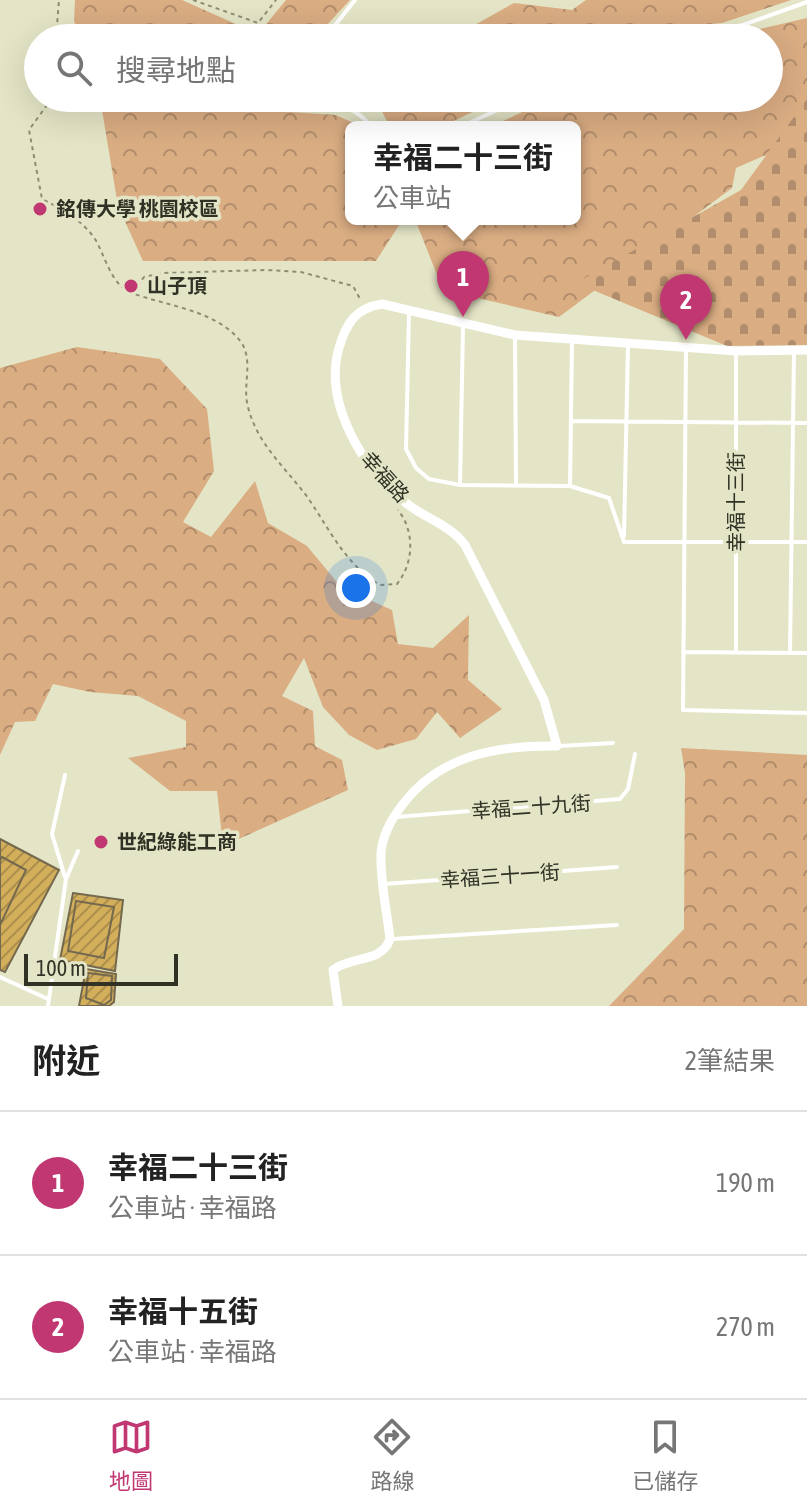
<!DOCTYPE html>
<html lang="zh-TW">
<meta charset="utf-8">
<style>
body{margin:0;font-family:"Asap Condensed","Noto Sans TC",sans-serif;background:#f2f2f2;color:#222}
.scale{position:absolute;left:24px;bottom:20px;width:154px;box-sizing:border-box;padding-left:8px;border:4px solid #313125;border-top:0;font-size:22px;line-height:28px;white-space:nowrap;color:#313125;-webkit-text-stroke:6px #e4e5c6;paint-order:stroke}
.you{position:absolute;left:356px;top:588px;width:28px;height:28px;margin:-20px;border:6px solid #fff;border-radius:50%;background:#1a73e8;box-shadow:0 0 0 12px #1a73e833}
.badge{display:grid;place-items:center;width:52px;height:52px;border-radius:50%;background:#c03772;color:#fff;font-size:26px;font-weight:700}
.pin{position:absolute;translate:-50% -66px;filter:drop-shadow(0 2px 4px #0008)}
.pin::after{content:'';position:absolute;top:42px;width:28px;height:24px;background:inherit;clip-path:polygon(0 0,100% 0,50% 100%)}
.popup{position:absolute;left:345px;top:121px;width:236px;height:104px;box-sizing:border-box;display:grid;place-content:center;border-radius:12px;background:#fff;filter:drop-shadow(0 2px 6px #0005);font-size:26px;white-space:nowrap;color:#767676}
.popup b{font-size:30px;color:#222}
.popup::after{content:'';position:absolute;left:50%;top:100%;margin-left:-16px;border:16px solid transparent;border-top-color:#fff}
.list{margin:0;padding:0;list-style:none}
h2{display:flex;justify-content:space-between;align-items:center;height:104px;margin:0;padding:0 32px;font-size:34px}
h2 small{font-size:26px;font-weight:400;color:#767676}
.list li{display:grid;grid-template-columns:52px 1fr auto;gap:24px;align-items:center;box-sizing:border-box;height:144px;padding:0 32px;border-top:2px solid #e0e0e0}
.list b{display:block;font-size:30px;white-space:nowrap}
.list p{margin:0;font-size:26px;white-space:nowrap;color:#767676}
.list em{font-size:26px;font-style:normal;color:#767676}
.icon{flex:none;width:44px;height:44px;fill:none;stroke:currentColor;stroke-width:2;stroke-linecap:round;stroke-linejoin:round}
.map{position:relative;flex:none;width:807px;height:1006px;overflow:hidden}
.search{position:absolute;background:#fff;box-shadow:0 8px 32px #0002;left:24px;right:24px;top:24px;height:88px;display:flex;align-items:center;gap:20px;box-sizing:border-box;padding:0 28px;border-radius:44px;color:#767676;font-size:30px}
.sheet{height:392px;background:#fff}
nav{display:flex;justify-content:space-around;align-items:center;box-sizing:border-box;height:112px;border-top:2px solid #e0e0e0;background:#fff;font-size:22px;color:#767676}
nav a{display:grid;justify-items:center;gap:4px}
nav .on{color:#c03772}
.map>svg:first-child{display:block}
.forest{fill:url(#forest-crowns)}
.cemetery{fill:url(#cemetery-stones)}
.building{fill:url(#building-hatch);stroke:#74694e;stroke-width:2}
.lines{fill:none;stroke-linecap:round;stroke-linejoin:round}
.path{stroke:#8d8d77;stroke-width:2;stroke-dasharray:4 4;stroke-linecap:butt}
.service{stroke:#fff;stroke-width:4}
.minor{stroke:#fff;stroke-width:9}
.poi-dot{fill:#c03772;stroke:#e4e5c6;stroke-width:3}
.labels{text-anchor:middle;stroke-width:7;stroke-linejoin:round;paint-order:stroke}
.poi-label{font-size:20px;font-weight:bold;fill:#313125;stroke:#e4e5c6;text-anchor:start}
.street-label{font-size:20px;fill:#313125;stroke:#e4e5c6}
</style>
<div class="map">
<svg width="807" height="1006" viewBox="0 0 807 1006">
<defs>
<pattern id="forest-crowns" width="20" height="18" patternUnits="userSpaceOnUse" patternTransform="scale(2)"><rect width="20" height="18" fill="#daad83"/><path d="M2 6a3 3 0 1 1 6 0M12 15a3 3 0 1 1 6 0" fill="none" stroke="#b18d6b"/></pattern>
<pattern id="cemetery-stones" width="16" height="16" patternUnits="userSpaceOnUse" patternTransform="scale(2)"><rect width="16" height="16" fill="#daad83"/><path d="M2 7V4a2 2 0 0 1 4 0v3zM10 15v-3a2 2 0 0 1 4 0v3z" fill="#b18d6b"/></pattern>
<pattern id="building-hatch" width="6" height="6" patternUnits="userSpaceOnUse" patternTransform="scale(2)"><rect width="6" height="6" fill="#d3af5c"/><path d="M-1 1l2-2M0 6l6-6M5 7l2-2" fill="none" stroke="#ac8f4c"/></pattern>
</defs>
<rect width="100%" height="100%" fill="#e4e5c6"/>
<path class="forest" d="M75,0H182L258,34L286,0H350L315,38H80L74,21Z
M586,0H791L722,23L666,28L651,38H440L471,27L514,3L572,10Z
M807,18V130L798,141L736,168L732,188L559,317L443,290L415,219H575V127H491L551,98H769V38H721Z
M100,98H271L275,111L336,115L362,127H351V219H403L376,261H143L118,206Z
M375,98H502L441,127H390Z
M77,347L160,359L207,409L214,471L183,522L211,537L255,481L268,523L307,546L341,587L392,610L398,644L433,648L469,615L468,680L502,709L460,738L437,712L416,739L377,750L349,735L323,707L304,658L282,696L313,711L315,746L342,760L348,790L223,846L217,791H170L128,758L186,747V721L138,696L90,692L53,684L35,721L15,722L0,755V368Z
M681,748L807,755V1006H609L684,929L685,773Z"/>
<path class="cemetery" d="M807,99V345L727,346L576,283L741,190Z"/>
<path class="building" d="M0,839L59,870L5,972L0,970Z
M2,857L26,870L0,925V860Z
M73,893L123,900L115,971L60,960Z
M76,901L114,907L104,958L68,951Z
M86,969L116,974L114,1002L109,1006H79Z
M88,973L112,976L111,1000L104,1005L86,998Z"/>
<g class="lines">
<path class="path" d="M193,0L258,23L276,0
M56,38L59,0
M52,98L29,130L42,199C62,209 82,220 95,239C105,255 111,286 132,293C166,306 217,310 241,342C254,361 242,386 248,407C257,444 286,468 308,498C330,530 345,564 380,585L397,584C414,563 415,531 398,510
M132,292L144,277L164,273L266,270L301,272L353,286L360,299"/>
<path class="service" d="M325,38L355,0
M675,38L743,25L807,2
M277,98L279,105C319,102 343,94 372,127
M460,127L524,98
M409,312L406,449L416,468L429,479L460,485L570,486L609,498L624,542
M515,335L516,484
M686,348L683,710L807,713
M571,421L807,423
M460,485L463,324
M570,486L572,340
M624,536L628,345
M624,542H807
M683,652L807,653
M736,652V351
M790,653L794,351
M559,746L613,743
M396,817L620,799L628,789L635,754
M65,877L52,834L65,775
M384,884L617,867
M392,939L617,925
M0,977L48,999
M48,1006L66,879L78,851"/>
<path class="minor" d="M338,1006L333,970C351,956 382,963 390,939C387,912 380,881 381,854C382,835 392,818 403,804C440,755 498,745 557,746L544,700L465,545C449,524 426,519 406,503C363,470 323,402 339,348C346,323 356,308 382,304L515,335L736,351L807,350"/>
</g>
<g class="poi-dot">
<circle cx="40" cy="209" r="8"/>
<circle cx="131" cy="286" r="8"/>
<circle cx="101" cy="842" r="8"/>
</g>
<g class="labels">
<g class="poi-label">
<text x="56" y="216">銘傳大學 桃園校區</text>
<text x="147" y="293">山子頂</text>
<text x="117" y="849">世紀綠能工商</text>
</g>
<g class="street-label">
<text transform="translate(385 477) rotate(48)" y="7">幸福路</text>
<text transform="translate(736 502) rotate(-90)" y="7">幸福十三街</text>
<text transform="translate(531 807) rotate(-4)" y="7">幸福二十九街</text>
<text transform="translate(500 876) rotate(-4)" y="7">幸福三十一街</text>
</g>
</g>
</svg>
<div class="scale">100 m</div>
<div class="you"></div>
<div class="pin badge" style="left:463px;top:317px">1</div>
<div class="popup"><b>幸福二十三街</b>公車站</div>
<div class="pin badge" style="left:686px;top:340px">2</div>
<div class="search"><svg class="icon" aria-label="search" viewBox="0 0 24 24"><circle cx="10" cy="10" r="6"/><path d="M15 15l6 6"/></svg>搜尋地點</div>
</div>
<section class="sheet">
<h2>附近<small>2筆結果</small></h2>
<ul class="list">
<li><span class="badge">1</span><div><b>幸福二十三街</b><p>公車站 · 幸福路</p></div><em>190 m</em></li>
<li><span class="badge">2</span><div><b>幸福十五街</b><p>公車站 · 幸福路</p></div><em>270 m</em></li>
</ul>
</section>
<nav>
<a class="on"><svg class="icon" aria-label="map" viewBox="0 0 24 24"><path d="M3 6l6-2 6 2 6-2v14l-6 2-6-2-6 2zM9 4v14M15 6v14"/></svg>地圖</a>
<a><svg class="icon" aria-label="directions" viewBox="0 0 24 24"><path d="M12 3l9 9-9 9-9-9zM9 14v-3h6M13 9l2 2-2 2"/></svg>路線</a>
<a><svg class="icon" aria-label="saved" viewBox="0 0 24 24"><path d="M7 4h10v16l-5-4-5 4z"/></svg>已儲存</a>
</nav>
